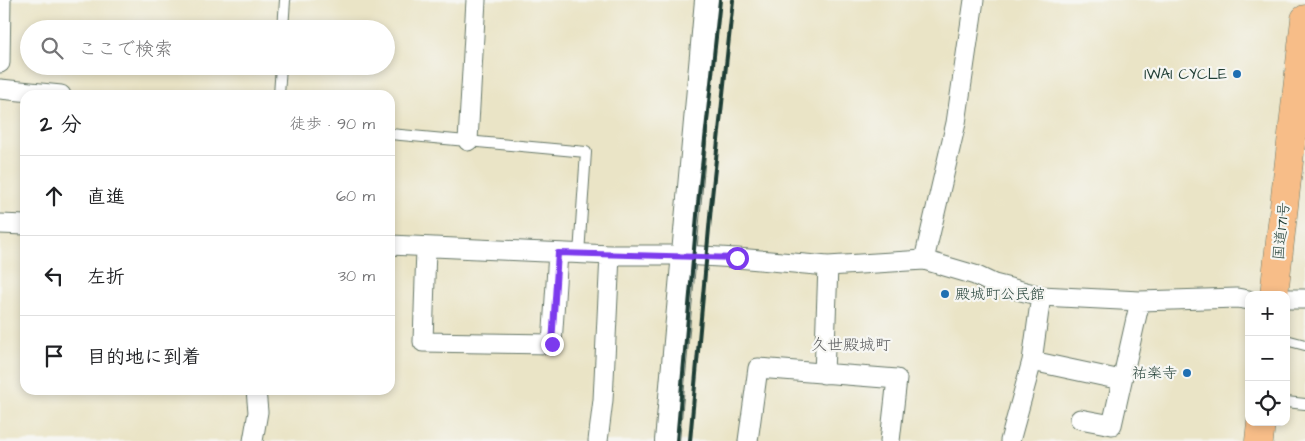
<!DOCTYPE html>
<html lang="ja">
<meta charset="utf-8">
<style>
body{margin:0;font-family:"Architects Daughter","Klee One",sans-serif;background:#f6f6f6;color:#202124}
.controls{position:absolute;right:15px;bottom:15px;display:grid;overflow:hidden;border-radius:10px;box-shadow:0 2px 8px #0003}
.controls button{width:45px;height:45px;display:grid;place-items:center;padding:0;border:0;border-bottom:1px solid #e0e0e0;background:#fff;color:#202124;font:25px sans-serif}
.stop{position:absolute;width:15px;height:15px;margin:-11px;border:4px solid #7c3aed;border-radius:50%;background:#fff}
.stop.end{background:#7c3aed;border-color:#fff;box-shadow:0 1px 5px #0008}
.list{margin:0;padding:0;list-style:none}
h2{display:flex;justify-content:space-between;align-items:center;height:65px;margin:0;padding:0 20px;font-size:21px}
h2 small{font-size:16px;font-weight:400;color:#757577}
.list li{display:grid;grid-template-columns:32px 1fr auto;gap:15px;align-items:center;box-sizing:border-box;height:80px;padding:0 20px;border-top:1px solid #e0e0e0}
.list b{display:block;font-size:19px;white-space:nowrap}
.list em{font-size:16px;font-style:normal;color:#757577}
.icon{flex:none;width:28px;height:28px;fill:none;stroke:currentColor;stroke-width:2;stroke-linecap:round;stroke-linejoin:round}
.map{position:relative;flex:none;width:1305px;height:441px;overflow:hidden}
.search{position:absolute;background:#fff;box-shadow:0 2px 8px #0003;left:20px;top:20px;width:375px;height:55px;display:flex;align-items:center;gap:12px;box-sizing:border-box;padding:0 18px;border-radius:28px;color:#757577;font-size:19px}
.panel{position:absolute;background:#fff;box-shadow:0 2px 8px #0003;left:20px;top:90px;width:375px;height:305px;border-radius:15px}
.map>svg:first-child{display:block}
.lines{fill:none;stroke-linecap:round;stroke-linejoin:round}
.service-casing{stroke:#667767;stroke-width:12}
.minor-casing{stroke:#667767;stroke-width:21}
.tertiary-casing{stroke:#667767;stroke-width:26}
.trunk-casing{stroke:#667767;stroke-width:29}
.service{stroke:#fff;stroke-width:10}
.minor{stroke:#fff;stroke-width:19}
.tertiary{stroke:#fff;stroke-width:24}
.trunk{stroke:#f7bd88;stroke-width:28}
.rail{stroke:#1f3d34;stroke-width:4}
.route{stroke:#7c3aed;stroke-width:6}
.poi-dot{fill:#1f6fb2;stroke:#f6f6f2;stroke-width:2}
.labels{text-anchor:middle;stroke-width:4.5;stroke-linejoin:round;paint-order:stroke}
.poi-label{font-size:15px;fill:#1f3d34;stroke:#f6f6f2;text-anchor:end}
.street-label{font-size:15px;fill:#1f3d34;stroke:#f6f6f2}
.neighbourhood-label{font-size:16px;fill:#5f6062;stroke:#f6f6f2}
</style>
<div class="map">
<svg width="1305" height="441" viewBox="0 0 1305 441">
<rect width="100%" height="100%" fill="#f6f6f2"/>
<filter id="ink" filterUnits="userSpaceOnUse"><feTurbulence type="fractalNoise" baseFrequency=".02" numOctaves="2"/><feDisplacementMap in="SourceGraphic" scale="10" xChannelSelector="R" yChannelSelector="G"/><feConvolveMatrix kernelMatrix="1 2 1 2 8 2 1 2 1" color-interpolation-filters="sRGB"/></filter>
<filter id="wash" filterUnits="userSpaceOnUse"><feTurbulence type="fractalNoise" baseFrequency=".0096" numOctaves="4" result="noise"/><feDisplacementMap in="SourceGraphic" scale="20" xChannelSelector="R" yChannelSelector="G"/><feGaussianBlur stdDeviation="1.12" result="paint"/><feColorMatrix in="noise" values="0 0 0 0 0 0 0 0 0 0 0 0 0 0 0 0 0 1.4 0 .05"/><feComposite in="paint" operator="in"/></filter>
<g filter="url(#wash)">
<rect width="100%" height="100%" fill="#eae4c6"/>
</g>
<g filter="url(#ink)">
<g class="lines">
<defs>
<path id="service" d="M283,29L285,0
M279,95L281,66
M390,134L586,152L579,254
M1286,340L1305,345
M1286,402L1305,404"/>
<path id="minor" d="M0,63L1,0
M0,89L61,95
M468,141L476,0
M0,224L25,225
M390,245L610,255H684L737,258L828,266L924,260L975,275L994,284L1041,296L1140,301L1237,298L1249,300
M426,248L423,342L552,344L558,253
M924,260L956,123L974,0
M1286,299H1305
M1032,361L1121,380
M824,374L828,266
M1080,419L1112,425L1140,301
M253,441L258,412L256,390
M598,441L603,400L610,255
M748,441L758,368L897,379L890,441
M1010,441L1032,361L1041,296"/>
<path id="tertiary" d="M667,441L707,0"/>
<path id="trunk" d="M1274,295L1305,19
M1259,441L1261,422"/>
</defs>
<use href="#service" class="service-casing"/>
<use href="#minor" class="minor-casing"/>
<use href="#tertiary" class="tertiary-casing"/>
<use href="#trunk" class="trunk-casing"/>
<use href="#service" class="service"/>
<use href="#minor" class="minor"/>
<use href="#tertiary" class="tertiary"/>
<use href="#trunk" class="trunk"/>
<path class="rail" d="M677,441L698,204L720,0
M690,441L711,206L733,0"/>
</g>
</g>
<g class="lines" filter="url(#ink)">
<path class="route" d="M552,344L558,253L737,258"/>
</g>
<g class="poi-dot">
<circle cx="1237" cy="74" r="5"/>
<circle cx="945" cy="294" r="5"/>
<circle cx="1187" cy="373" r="5"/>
</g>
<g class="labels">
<g class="poi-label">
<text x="1227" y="79">IWAI CYCLE</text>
<text x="955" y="299" text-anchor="start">殿城町公民館</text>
<text x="1177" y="378">祐楽寺</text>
</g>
<g class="street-label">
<text transform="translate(1281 231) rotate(-84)" y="5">国道171号</text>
</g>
<g class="neighbourhood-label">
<text x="851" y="350">久世殿城町</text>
</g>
</g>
</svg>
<div class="controls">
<button>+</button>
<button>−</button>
<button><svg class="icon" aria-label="locate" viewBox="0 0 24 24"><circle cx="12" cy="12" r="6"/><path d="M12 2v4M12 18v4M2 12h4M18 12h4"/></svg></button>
</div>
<div class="stop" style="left:737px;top:258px"></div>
<div class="stop end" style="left:552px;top:344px"></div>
<div class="search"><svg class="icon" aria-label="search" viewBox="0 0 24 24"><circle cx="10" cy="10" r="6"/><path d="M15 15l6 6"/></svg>ここで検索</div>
<section class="panel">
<h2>2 分<small>徒歩 · 90 m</small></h2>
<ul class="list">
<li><svg class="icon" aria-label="ahead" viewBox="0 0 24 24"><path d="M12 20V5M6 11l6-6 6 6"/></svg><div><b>直進</b></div><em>60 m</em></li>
<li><svg class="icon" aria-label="left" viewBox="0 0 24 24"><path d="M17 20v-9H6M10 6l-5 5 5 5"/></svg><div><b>左折</b></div><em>30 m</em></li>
<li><svg class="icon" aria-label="arrive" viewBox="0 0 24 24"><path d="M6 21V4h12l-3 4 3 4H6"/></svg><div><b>目的地に到着</b></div></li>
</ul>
</section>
</div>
